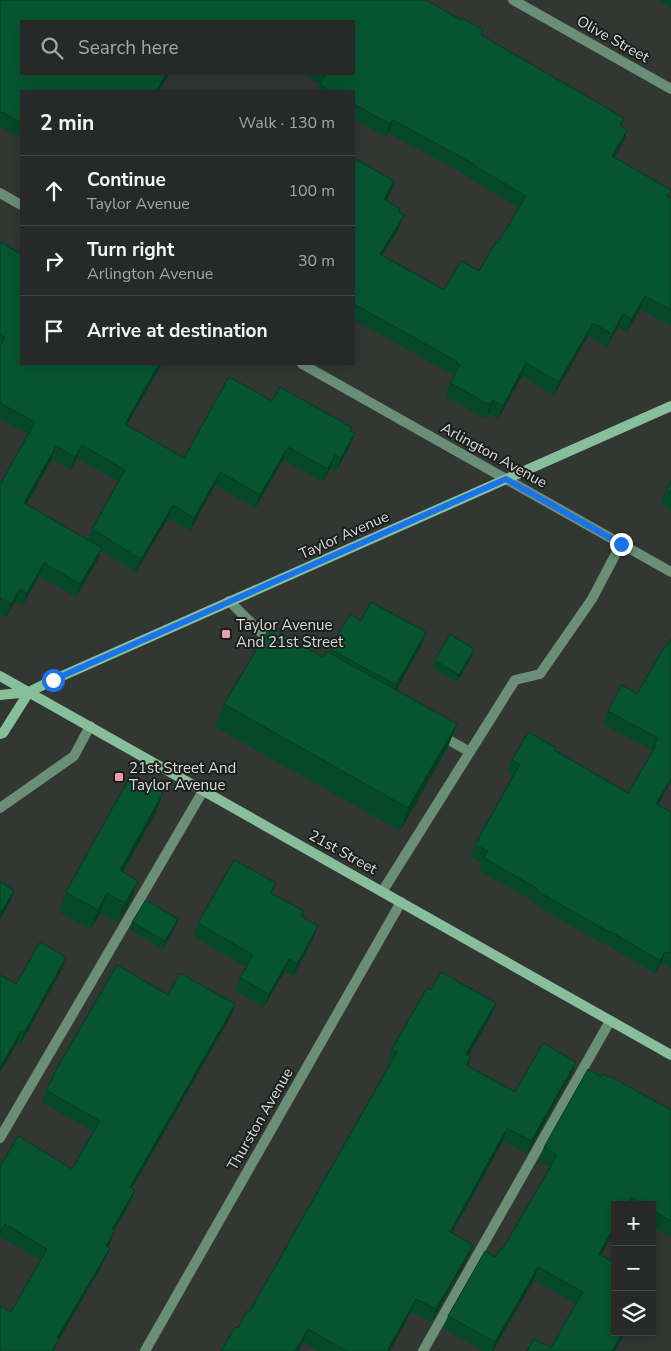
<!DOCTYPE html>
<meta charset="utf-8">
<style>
body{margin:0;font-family:"Nunito Sans",sans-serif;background:#323533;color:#f1f3f6}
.controls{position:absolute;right:15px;bottom:15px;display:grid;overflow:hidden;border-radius:0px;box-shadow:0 2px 12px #0003}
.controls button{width:45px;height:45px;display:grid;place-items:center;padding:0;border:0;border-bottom:1px solid #424544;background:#262927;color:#f1f3f6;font:25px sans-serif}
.stop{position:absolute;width:15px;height:15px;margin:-11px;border:4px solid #1a73e8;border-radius:50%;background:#fff}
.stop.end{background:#1a73e8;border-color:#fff;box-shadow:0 1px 5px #0008}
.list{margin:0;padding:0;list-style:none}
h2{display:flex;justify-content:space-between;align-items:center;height:65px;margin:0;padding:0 20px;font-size:21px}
h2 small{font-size:16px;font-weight:400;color:#a4a6a7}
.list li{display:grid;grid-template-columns:32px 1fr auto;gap:15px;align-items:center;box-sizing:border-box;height:70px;padding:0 20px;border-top:1px solid #424544}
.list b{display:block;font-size:19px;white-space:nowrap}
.list p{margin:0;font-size:16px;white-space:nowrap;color:#a4a6a7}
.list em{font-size:16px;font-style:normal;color:#a4a6a7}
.icon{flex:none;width:28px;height:28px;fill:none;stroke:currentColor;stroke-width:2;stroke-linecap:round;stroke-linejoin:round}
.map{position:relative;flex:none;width:671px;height:1351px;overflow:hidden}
.search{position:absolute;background:#262927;box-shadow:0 2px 12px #0003;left:20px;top:20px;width:335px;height:55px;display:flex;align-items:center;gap:12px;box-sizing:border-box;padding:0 18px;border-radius:0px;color:#a4a6a7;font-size:19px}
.panel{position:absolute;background:#262927;box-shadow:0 2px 12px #0003;left:20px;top:90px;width:335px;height:275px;border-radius:0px}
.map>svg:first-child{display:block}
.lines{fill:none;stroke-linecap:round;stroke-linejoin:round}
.lane{stroke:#6a8e76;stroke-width:10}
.street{stroke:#6a8e76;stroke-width:10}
.secondary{stroke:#86bf9a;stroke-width:10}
.wall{fill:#064929;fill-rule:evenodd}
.shaded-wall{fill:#053c22}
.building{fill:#075530;stroke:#053c22}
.route{stroke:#1a73e8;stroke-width:6}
.poi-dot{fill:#f29aad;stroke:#1c1e1d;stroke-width:2}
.labels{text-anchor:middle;stroke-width:4;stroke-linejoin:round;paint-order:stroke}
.street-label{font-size:15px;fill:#dbdddc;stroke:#1c1e1d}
.poi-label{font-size:15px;fill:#dbdddc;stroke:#1c1e1d;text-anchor:start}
</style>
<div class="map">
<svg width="671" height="1351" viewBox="0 0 671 1351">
<rect width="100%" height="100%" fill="#333734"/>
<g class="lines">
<path class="lane" d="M229,601L273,644
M440,735L470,752
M0,808L74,756L90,726
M382,892L515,680L540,674L592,599L621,544
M0,1138L203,791
M423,1351L610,1021"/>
<path class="street" d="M513,0L671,89
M0,193L21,205
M302,364L671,572
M145,1351L401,902"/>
<path class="secondary" d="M0,676L671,1055
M0,695L29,692L53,680L671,406
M0,734L3,733L29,692"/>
</g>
<path class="wall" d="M0,0H426L461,20L462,18L483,30L481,35L624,118L621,126L627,130L623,143L614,157L671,190L668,196L671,198V326L640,309L627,332L618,327L607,347L588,336L554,395L522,376L498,419L489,413L486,419L445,396L450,383L453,377H452L453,375L354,320V158L394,181L390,194L386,200L400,209L399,212L404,215L399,228L382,255L444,290L461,261L479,271L496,242L498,243L519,208L468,178L469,177L388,133L386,137L354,119V91H317L320,84L303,74H354V21H21V74H169L159,91H21V137L20,136L19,137L0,127Z
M657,0H671V8Z
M0,242L127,425L184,458L272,401L350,431V446L336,471L330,468L323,482L283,460L255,508L215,485L190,531L168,518L136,572L101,550L97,561L76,597L39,576L22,606L15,602L6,617L0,614V482L1,483L28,434L0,419ZM77,458L119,482L92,529L88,540L26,504L52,459L70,470Z
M671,481V514L668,512L670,508L661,503L666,490Z
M361,621L426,632L421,646L396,690L448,747L400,831L215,727L224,704L323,657L329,652L330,649Z
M671,639V782L658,805L671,812V968L664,964L663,966L661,964L655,974L605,943L604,945L533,903L534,901L479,871L482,863L470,857L475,845L513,776L507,772L512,760L555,750L628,793L651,754L652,750L603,724L608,711L637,694Z
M472,656L457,682L432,668L435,660Z
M156,812L123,872L131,900L118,923L100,913L91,929L59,912L66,892Z
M276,883L272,894L304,911L302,917L313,939L293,976L284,972L264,1007L235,991L240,978L246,967L193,936L198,923Z
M132,922L176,926L163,949L130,930Z
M66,957L62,969L20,1045L17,1043L0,1072V975L16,984Z
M431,990L491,1016L468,1055L471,1057L468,1066L515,1092L576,1062L571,1075L527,1154L503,1141L452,1233L473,1245L468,1258L431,1322L411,1312L390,1351H319L303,1342L298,1351H221L250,1311L390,1064L387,1062L392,1049Z
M168,995L235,1004L231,1016L132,1189L130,1203L114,1230L110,1243L108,1247L110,1248L105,1260L57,1343L54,1351H0L11,1312L41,1260L0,1237V1167L72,1169L93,1132L42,1102L52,1077Z
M601,1077L671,1110V1237L652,1226V1205H615L601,1255L615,1263L551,1348L576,1304L534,1280L493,1351H483L443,1329L448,1316L495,1257L502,1250L550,1167L539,1161L544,1147Z"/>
<path class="shaded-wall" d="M166,74H169L159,91H156Z
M393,120L388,133L386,137L390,124Z
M627,130L623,143L607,169L612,156Z
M394,181L390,194L379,212L384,199Z
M404,215L399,228L375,267L380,254Z
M645,296L640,309L627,332L632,319Z
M623,314L618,327L607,347L612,334Z
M593,323L588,336L554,395L559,382Z
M526,363L522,376L498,419L503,406Z
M159,364H162L120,437L125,424Z
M493,400L489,413L486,419L490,405Z
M355,433L350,446L336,471L341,458Z
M82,445L77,458L70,470L75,457Z
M56,446L52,459L20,516L24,503Z
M288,447L283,460L255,508L260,495Z
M335,455L330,468L323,482L328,469Z
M220,472L215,485L190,531L194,518Z
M173,505L168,518L136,572L141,559Z
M102,548L97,561L76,597L80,584Z
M44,563L39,576L22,606L27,593Z
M20,589L15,602L6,617L11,604Z
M426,632L421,646L391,699L396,685Z
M474,649L472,656L457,682L459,675Z
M457,724L448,747L400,831L408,808Z
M671,778V782L651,816L656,804Z
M163,793L156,812L113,890L120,870Z
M138,881L131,900L118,923L125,903Z
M14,890L10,902L0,919V915Z
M107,893L100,913L91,929L98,910Z
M178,919L176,926L163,949L165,941Z
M318,926L313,939L293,976L297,964Z
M665,952L661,964L655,974L660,961Z
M66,957L62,969L20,1045L24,1033Z
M289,959L284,972L264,1007L269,994Z
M496,1003L491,1016L462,1067L466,1054Z
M235,1004L231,1016L125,1200L130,1187Z
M21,1031L17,1043L0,1072V1068Z
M576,1062L571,1075L527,1154L531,1141Z
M507,1128L503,1141L445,1245L450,1232Z
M135,1190L130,1203L108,1241L112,1229Z
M615,1226V1231L594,1267L599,1254Z
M115,1230L110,1243L102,1258L106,1246Z
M473,1245L468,1258L431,1322L436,1309Z
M110,1248L105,1260L57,1343L54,1351H52L57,1338Z
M538,1267L534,1280L493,1351H492L495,1342Z
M416,1299L411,1312L390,1351H387Z
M308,1329L303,1342L298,1351H295Z
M623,1332H626L615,1351H612Z"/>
<path class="building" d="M0,0H426L461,20L462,18L483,30L481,35L624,118L620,125L627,130L612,156L671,190L667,196L671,198V310L645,296L632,319L623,314L612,334L593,323L559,382L526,363L503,406L493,400L490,405L450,383L460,365L457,364L458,362L354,304V158L394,181L384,199L400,209L398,212L404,215L380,254L444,290L461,261L479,271L496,242L498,243L526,196L473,165L474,164L393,120L390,124L354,104V91H331L320,85L326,74H354V21H21V74H166L156,91H21V123L0,111Z
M0,242L21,254V364H159L125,424L184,458L229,377L272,401L280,387L351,427L350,431L355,433L341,458L335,455L328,469L288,447L260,495L220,472L194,518L173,505L141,559L92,529L125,470L82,445L75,457L56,446L24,503L102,548L80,584L44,563L27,593L20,589L11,604L0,598V482L1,483L35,422L0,403V346L5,337L0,335Z
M671,481V493L666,490Z
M371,602L426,632L396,685L330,649L350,614L361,621Z
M270,627L323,657L326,651L457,724L408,808L224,704Z
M450,634L474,649L459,675L435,660Z
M671,639V778L656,804L671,812V953L668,952V953L665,952L660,961L610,931L609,932L537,891L538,889L484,858L488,851L475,845L520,764L512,760L528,732L556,748L554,750L628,793L656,746H654L658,738L608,711L622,685L637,694L665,646L666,647Z
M131,775L163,793L120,870L138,881L125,903L107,893L98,910L66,892Z
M234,860L276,883L270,893L304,911L301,916L318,926L297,964L289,959L269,994L240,978L253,955L198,923Z
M0,882L14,890L0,915Z
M146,900L178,919L165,941L132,922Z
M40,942L66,957L24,1033L21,1031L0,1068V975L16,984Z
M117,965L168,995L180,973L235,1004L130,1187L135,1190L112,1229L115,1230L106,1246L110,1248L57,1338L59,1339L52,1351H0V1306L11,1312L47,1249L5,1224L0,1232V1167L18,1136L72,1169L100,1121L46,1090L53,1078L52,1077Z
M441,972L496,1003L466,1054L471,1057L466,1065L515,1092L543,1043L576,1062L531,1141L507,1128L450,1232L473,1245L436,1309L416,1299L387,1351H346L308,1329L295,1351H221L235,1327L238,1328L248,1310L250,1311L397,1052L392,1049L427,988L431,990Z
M588,1069L601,1077L603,1074L617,1080L671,1110V1221L652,1210V1205H644L631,1197L627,1205H615V1226L599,1254L615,1263V1332H623L612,1351H527L534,1339L551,1348L583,1292L538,1267L495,1342L448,1316L485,1251L495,1257L500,1249L502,1250L543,1180L557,1155L544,1147Z"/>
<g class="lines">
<path class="route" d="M53,680L506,479L621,544"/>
</g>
<g class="poi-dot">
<rect x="221" y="629" width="10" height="10" rx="2.5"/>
<rect x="114" y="772" width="10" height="10" rx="2.5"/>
</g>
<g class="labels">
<g class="street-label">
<text transform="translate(613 39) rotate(29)" y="5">Olive Street</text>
<text transform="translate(494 455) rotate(29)" y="5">Arlington Avenue</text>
<text transform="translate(344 535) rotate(-24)" y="5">Taylor Avenue</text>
<text transform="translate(343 852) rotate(29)" y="5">21st Street</text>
<text transform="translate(260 1119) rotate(-60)" y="5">Thurston Avenue</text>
</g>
<g class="poi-label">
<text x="236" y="630">Taylor Avenue<tspan x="236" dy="17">And 21st Street</tspan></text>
<text x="129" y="773">21st Street And<tspan x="129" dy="17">Taylor Avenue</tspan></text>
</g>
</g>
</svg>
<div class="controls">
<button>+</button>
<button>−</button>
<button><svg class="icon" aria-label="layers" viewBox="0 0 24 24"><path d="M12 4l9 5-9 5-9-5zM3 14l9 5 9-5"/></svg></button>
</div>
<div class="stop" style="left:53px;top:680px"></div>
<div class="stop end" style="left:621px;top:544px"></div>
<div class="search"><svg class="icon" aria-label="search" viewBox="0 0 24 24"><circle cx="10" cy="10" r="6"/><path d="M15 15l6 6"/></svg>Search here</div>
<section class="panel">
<h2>2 min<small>Walk · 130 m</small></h2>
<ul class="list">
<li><svg class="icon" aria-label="ahead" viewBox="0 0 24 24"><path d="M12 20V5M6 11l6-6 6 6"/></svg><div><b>Continue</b><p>Taylor Avenue</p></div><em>100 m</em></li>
<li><svg class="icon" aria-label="right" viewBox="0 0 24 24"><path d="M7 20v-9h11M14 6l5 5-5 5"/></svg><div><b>Turn right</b><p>Arlington Avenue</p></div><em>30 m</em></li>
<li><svg class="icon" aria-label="arrive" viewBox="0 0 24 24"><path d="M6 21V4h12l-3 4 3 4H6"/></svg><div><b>Arrive at destination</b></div></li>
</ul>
</section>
</div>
